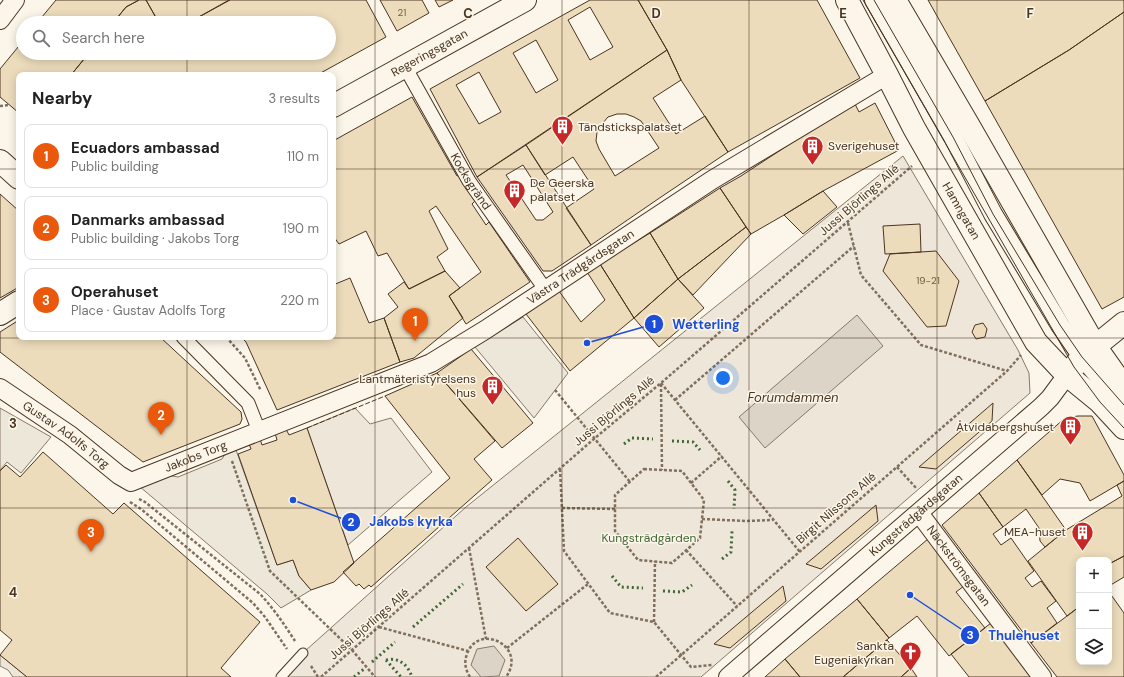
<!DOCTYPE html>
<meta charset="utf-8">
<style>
body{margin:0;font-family:"DM Sans",sans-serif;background:#f6f6f6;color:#222}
.controls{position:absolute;right:12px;bottom:12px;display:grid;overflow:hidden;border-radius:8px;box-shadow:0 2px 10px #0003}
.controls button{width:36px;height:36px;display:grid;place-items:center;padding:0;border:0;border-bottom:1px solid #e0e0e0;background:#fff;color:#222;font:20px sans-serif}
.you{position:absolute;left:723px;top:378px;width:14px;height:14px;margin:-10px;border:3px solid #fff;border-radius:50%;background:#1a73e8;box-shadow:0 0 0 6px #1a73e833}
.badge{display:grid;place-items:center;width:26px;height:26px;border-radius:50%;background:#ea580c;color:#fff;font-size:13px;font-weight:700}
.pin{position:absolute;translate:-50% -33px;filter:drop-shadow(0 1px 2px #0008)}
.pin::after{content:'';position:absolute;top:21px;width:14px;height:12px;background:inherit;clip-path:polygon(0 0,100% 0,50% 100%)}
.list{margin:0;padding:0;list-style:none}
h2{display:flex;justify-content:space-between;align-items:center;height:52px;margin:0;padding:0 16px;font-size:17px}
h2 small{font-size:13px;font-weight:400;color:#767676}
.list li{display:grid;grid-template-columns:26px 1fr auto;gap:12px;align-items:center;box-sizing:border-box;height:64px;margin:0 8px 8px;padding:0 8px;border:1px solid #e0e0e0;border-radius:8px}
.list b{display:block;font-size:15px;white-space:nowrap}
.list p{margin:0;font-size:13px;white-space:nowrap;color:#767676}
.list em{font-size:13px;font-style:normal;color:#767676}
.icon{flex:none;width:22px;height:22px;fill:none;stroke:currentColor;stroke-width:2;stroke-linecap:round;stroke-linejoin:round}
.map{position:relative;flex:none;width:1124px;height:677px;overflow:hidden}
.search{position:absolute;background:#fff;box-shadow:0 2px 10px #0003;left:16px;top:16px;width:320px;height:44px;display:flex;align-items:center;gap:10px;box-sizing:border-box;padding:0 14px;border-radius:22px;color:#767676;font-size:15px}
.panel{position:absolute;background:#fff;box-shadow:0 2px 10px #0003;left:16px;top:72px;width:320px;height:268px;border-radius:8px}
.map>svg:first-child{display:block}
.green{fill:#ede6d9;stroke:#887966}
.parking{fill:#ede7d9;stroke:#887966}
.water{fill:#dcd4c6;stroke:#887966}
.building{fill:#ecdcbc;stroke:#4a3520;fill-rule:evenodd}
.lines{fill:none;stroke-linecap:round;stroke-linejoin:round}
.service-casing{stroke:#4a3520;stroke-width:11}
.pedestrian-casing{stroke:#4a3520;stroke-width:15}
.minor-casing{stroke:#4a3520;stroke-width:20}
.tertiary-casing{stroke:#4a3520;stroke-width:24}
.path{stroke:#7f6f5c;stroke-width:2.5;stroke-dasharray:3 2;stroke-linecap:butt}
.service{stroke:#fbf6e9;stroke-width:9}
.pedestrian{stroke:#fbf6e9;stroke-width:13}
.minor{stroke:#fbf6e9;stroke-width:18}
.tertiary{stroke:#fbf6e9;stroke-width:22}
.tram{stroke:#4a3520;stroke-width:1}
.hedge{stroke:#436837;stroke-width:3;stroke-dasharray:2 3;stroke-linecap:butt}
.fence{stroke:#4a3520;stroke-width:1;stroke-dasharray:5 2;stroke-linecap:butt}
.grid{fill:none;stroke:#4a3520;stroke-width:1;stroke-opacity:0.55}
.labels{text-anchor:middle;stroke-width:3;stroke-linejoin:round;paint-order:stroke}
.number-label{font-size:10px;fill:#725f47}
.street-label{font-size:12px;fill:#4a3520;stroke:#fbf6e9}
.poi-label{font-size:12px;fill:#4a3520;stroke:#fbf6e9;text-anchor:end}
.park-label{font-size:12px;fill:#436837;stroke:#fbf6e9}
.water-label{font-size:13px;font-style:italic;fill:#4a3520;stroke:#fbf6e9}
.grid-label{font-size:13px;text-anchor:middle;font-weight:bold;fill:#4a3520;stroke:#fbf6e9;stroke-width:3;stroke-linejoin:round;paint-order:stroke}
.leader{fill:none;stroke:#1d4ed8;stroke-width:1.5}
.callout-dot{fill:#1d4ed8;stroke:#fbf6e9;stroke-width:1.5}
.mark-label{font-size:12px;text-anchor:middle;font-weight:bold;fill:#fff}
.callout-label{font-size:13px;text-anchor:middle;font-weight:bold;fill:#1d4ed8;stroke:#fbf6e9;stroke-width:3;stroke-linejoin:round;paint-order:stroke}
</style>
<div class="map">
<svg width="1124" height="677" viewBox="0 0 1124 677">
<rect width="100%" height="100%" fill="#fbf6e9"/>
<path class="green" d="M903,156L1018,350L1029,373L1030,393L701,677H276L466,507Z
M355,408L370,424L391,418L432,472L348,545L307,428Z"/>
<path class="parking" d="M523,317L568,373L534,418L475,347Z
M0,408L51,437L21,473L7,462L0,470Z
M235,447L277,565L293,560L299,576L311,590L281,608L267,594L139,486L167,475L178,477L222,459L226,452Z
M0,655L27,677H13L8,670L0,666Z"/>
<path class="water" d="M857,315L883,346L765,448L739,417Z
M494,646L505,660L499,676L481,677L471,665L477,649Z"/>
<path class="building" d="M56,0H139L126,7L113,23H37Z
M139,0H146L159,23H113L126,7Z
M146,0H230L188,23H159Z
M229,0H366L386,37L317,75H71L89,53H329V23H188Z
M380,0H422L429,13L397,31Z
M435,0H453L439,7Z
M590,0H638L667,50L477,177L430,89ZM590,7L613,47L590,60L568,20ZM536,40L558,80L536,93L513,53ZM479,72L501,112L479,124L456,85Z
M638,0H817L860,78L728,152L681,80L667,50Z
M928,0H1124V12L1069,50L985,101Z
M1124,12V297L1102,309L985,101L1069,50Z
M23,41V53H89L71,75H19V113L0,97V69Z
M667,50L681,80L653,98L676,134L705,116L728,152L661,197L591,245L566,208L594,189L573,157L545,175L526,145ZM617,114H626L634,117L641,121L659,148L615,176L599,149L596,141L597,132L602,124L608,117Z
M412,97L457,176L459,175L475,201L472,204L486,225L489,222L530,282L466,324L449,296L481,272L436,206L429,211L448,249L437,257L445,271L409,289L387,253L378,256L366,231L339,244L334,237L333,238V141Z
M854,102L859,112L875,103L899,150L823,191L784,215L751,234L720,188L741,176Z
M526,145L591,245L552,271H543L477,177ZM523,165L553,212L543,220H536L506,175Z
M720,188L746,227L678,279L650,233Z
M823,191L837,207L803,234L784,215Z
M0,194L19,211V287L0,298Z
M920,224L921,252L885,254L883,226Z
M746,227L751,234L693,295L678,279Z
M650,233L678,279L634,318L600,264Z
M936,251L959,281L946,326L927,327L883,271L890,254Z
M600,264L634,318L570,371L526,314L559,291L581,322L605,300L587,272Z
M445,271L460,288L449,296L463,318L414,358L400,362L384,318L398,307L388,294L404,282L409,289Z
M350,278L369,323L384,318L400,362L277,410L246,342L241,337H333V285Z
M678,279L704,308L659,347L634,318Z
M19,320V337H160L241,412L242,419L240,424L143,462L0,352V332Z
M983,323L987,329L985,337L976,339L972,332L975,325Z
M471,349L533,423L502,448L437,373Z
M437,373L495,441L474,459L492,480L371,587L369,585L364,589L359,584L356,586L343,572L450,478L385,396Z
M993,403L992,421L936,469L919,467Z
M1078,416H1092L1124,475V481L1090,501L1080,483L1060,479L1042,495L1017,460L1065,418Z
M307,428L354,563L334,582L311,590L299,576L293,560L277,565L238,454L251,449L249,444L260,439L262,445L277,440L275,433L286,429L289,435Z
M43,452L113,514L124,503L260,622L221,668L231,677H27L0,655L12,640L0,630V471L6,465L20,477Z
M1017,460L1066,530L1045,547L1040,541L1039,528L1026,509L1003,527L979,493Z
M1124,481V556L1109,564V560H1079V607L1067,616L1028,561L1066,530L1122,496L1117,485Z
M979,493L1003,527L993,534L1001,545L1011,538L1034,571L1025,578L1032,587L1041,581L1056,601L1047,608L1057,623L1031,643L942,525Z
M876,505L878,521L821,569L806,564Z
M518,538L558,584L526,611L486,567Z
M928,539L964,586L956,592L985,628L949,656L917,616L889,638L857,599Z
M1124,556V577L1109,586V564Z
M783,586L786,601L730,648L714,644Z
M1109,592L1124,613V677H1057L1031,643L1079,607V662H1109Z
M857,599L889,638L843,677H800L785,659Z
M991,623L1032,677H969L951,654Z
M887,640L911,668L901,677H843Z
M785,659L800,677H765Z
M911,668L917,677H901Z"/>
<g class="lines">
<defs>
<path id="service" d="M281,677L303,653"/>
<g id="pedestrian">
<path id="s1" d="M405,67L469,181L545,289"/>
<path d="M183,337L248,403L259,431"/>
</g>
<g id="minor">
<path d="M874,0L953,137L993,214L1060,325L1082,357L1124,405"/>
<path d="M0,20L15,0"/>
<path id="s2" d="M0,388L70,435L119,475L131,482L431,363L485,330L712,180L887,75"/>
<path id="s3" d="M919,513L1042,677"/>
<path id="s4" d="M728,677L1041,407L1050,398L1067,375"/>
</g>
<g id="tertiary">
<path id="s5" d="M847,0L887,75L914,128L1036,342L1067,375L1100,402L1124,428"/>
<path d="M895,0L969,126L1095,346L1124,387"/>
<path id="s6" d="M333,106L525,0"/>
<path d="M0,161L19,178"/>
<path d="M0,314L19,302"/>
<path d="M1067,375L1082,357L1124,323"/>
</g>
</defs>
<use href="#service" class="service-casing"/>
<use href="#pedestrian" class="pedestrian-casing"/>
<use href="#minor" class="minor-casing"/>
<use href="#tertiary" class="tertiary-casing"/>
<path class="path" d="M0,106L9,105
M848,223L861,275L921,345L1007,371
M226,337L245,358L261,391
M661,383L800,552
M661,384L662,470
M555,390L630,482
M675,400L854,246
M232,461L270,571L352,650L375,677
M897,467L917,489
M560,469L564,551L610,613L654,622L691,667L712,665
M644,469L682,471L704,500L700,538L672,563L638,560L615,531V495Z
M691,483L722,456
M139,499L145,502L260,594C274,609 284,624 295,641
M130,502L141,509L253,603L265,617L287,649
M562,508L615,509
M702,519L746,521L773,520
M469,548L486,639
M686,550L737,606
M654,622L655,561
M379,627L468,651
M507,648L588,584
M311,666L318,677
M321,677L595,438L661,383L912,166
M470,677C465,669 464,662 467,654C478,622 528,646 506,677
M656,677L1007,371L1021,355"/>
<use href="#service" class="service"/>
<use href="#pedestrian" class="pedestrian"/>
<use href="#minor" class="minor"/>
<use href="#tertiary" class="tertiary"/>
<path class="tram" d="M863,0L1074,367L1100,402L1124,428
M874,0L953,137L993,214L1060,325L1082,357L1124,405"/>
<path class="hedge" d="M672,441L693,442L700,450
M624,444L632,438L653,439
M728,481L735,490L734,509
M722,559L731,552L732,531
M612,576L621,587L643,588
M663,591L682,592L692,585
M413,627L463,584
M386,660C399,657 408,665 412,677
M386,660L401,677
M372,662L395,642
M354,677L364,669"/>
<path class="fence" d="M307,428L385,396"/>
</g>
<path class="grid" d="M187,0V23M375,0V677M562,0V677M749,0V677M937,0V677M187,53V75M0,169H19M333,169H1124M187,337V677M0,338H1124M0,508H1124"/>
<defs>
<symbol id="building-pin" viewBox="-11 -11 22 30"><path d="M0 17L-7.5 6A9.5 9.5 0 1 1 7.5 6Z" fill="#c62828" stroke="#fbf6e9"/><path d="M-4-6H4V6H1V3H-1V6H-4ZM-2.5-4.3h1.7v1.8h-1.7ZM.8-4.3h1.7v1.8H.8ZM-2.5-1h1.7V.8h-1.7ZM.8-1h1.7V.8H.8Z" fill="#fff"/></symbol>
<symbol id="church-pin" viewBox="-11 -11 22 30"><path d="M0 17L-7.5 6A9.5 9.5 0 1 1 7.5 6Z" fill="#c62828" stroke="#fbf6e9"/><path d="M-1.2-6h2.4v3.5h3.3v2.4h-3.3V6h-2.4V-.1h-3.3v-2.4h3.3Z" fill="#fff"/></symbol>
</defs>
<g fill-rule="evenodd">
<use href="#building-pin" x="550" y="114" width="25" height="34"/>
<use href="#building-pin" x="800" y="134" width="25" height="34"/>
<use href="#building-pin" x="502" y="178" width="25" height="34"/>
<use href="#building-pin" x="480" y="374" width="25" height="34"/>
<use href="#building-pin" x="1058" y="414" width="25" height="34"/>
<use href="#building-pin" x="1070" y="520" width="25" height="34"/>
<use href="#church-pin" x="898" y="640" width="25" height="34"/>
</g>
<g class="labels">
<g class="number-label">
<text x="402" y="16">21</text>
<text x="928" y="284">19-21</text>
</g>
<g class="street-label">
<text dy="4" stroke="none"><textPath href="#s6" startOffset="110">Regeringsgatan</textPath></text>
<text dy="4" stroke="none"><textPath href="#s1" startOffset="132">Kocksgränd</textPath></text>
<text transform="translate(859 200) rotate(-41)" y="4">Jussi Björlings Allé</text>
<text dy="4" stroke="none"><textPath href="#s5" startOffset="240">Hamngatan</textPath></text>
<text dy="4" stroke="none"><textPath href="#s2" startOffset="662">Västra Trädgårdsgatan</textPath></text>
<text transform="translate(614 411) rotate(-40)" y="4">Jussi Björlings Allé</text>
<text dy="4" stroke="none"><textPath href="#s2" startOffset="81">Gustav Adolfs Torg</textPath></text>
<text dy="4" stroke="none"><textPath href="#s2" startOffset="231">Jakobs Torg</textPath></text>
<text transform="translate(836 508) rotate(-41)" y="4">Birgit Nilssons Allé</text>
<text dy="4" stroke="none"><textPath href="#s4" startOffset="248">Kungsträdgårdsgatan</textPath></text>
<text dy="4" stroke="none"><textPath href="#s3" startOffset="66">Näckströmsgatan</textPath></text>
<text transform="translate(369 624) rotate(-41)" y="4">Jussi Björlings Allé</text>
</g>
<g class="poi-label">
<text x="578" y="131" text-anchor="start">Tändstickspalatset</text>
<text x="828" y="150" text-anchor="start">Sverigehuset</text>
<text x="530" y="187" text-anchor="start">De Geerska<tspan x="530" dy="14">palatset</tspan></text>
<text x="476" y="383">Lantmäteristyrelsens<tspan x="476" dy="14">hus</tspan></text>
<text x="1054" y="431">Åtvidabergshuset</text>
<text x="1066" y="536">MEA-huset</text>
<text x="894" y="650">Sankta<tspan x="894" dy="14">Eugeniakyrkan</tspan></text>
</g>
<g class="park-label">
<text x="649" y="542">Kungsträdgården</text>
</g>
<g class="water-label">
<text x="793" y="402">Forumdammen</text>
</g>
</g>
<g class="grid-label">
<text x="468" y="18">C</text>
<text x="656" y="18">D</text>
<text x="843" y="18">E</text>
<text x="1030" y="18">F</text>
<text x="13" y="428">3</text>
<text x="13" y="597">4</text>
</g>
<path class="leader" d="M587 343L654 324M293 500L351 522M910 595L970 635"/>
<g class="callout-dot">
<circle cx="587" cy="343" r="4"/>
<circle cx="293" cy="500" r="4"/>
<circle cx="910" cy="595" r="4"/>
<circle cx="654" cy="324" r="10"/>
<circle cx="351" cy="522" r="10"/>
<circle cx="970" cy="635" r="10"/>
</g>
<g class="mark-label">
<text x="654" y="328">1</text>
<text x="351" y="526">2</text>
<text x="970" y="639">3</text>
</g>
<g class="callout-label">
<text x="706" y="329">Wetterling</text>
<text x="411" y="526">Jakobs kyrka</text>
<text x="1024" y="640">Thulehuset</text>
</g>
</svg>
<div class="controls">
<button>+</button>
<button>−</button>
<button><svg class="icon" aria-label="layers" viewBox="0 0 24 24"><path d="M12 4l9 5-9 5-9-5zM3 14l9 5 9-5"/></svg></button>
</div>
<div class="you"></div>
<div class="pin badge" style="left:415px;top:341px">1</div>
<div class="pin badge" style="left:161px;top:435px">2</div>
<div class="pin badge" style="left:91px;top:552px">3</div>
<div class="search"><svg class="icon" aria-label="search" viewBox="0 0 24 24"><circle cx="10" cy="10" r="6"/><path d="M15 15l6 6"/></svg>Search here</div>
<section class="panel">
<h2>Nearby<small>3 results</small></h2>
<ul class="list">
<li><span class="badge">1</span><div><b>Ecuadors ambassad</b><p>Public building</p></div><em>110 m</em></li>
<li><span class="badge">2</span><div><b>Danmarks ambassad</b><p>Public building · Jakobs Torg</p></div><em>190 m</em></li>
<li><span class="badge">3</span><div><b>Operahuset</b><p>Place · Gustav Adolfs Torg</p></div><em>220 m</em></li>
</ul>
</section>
</div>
